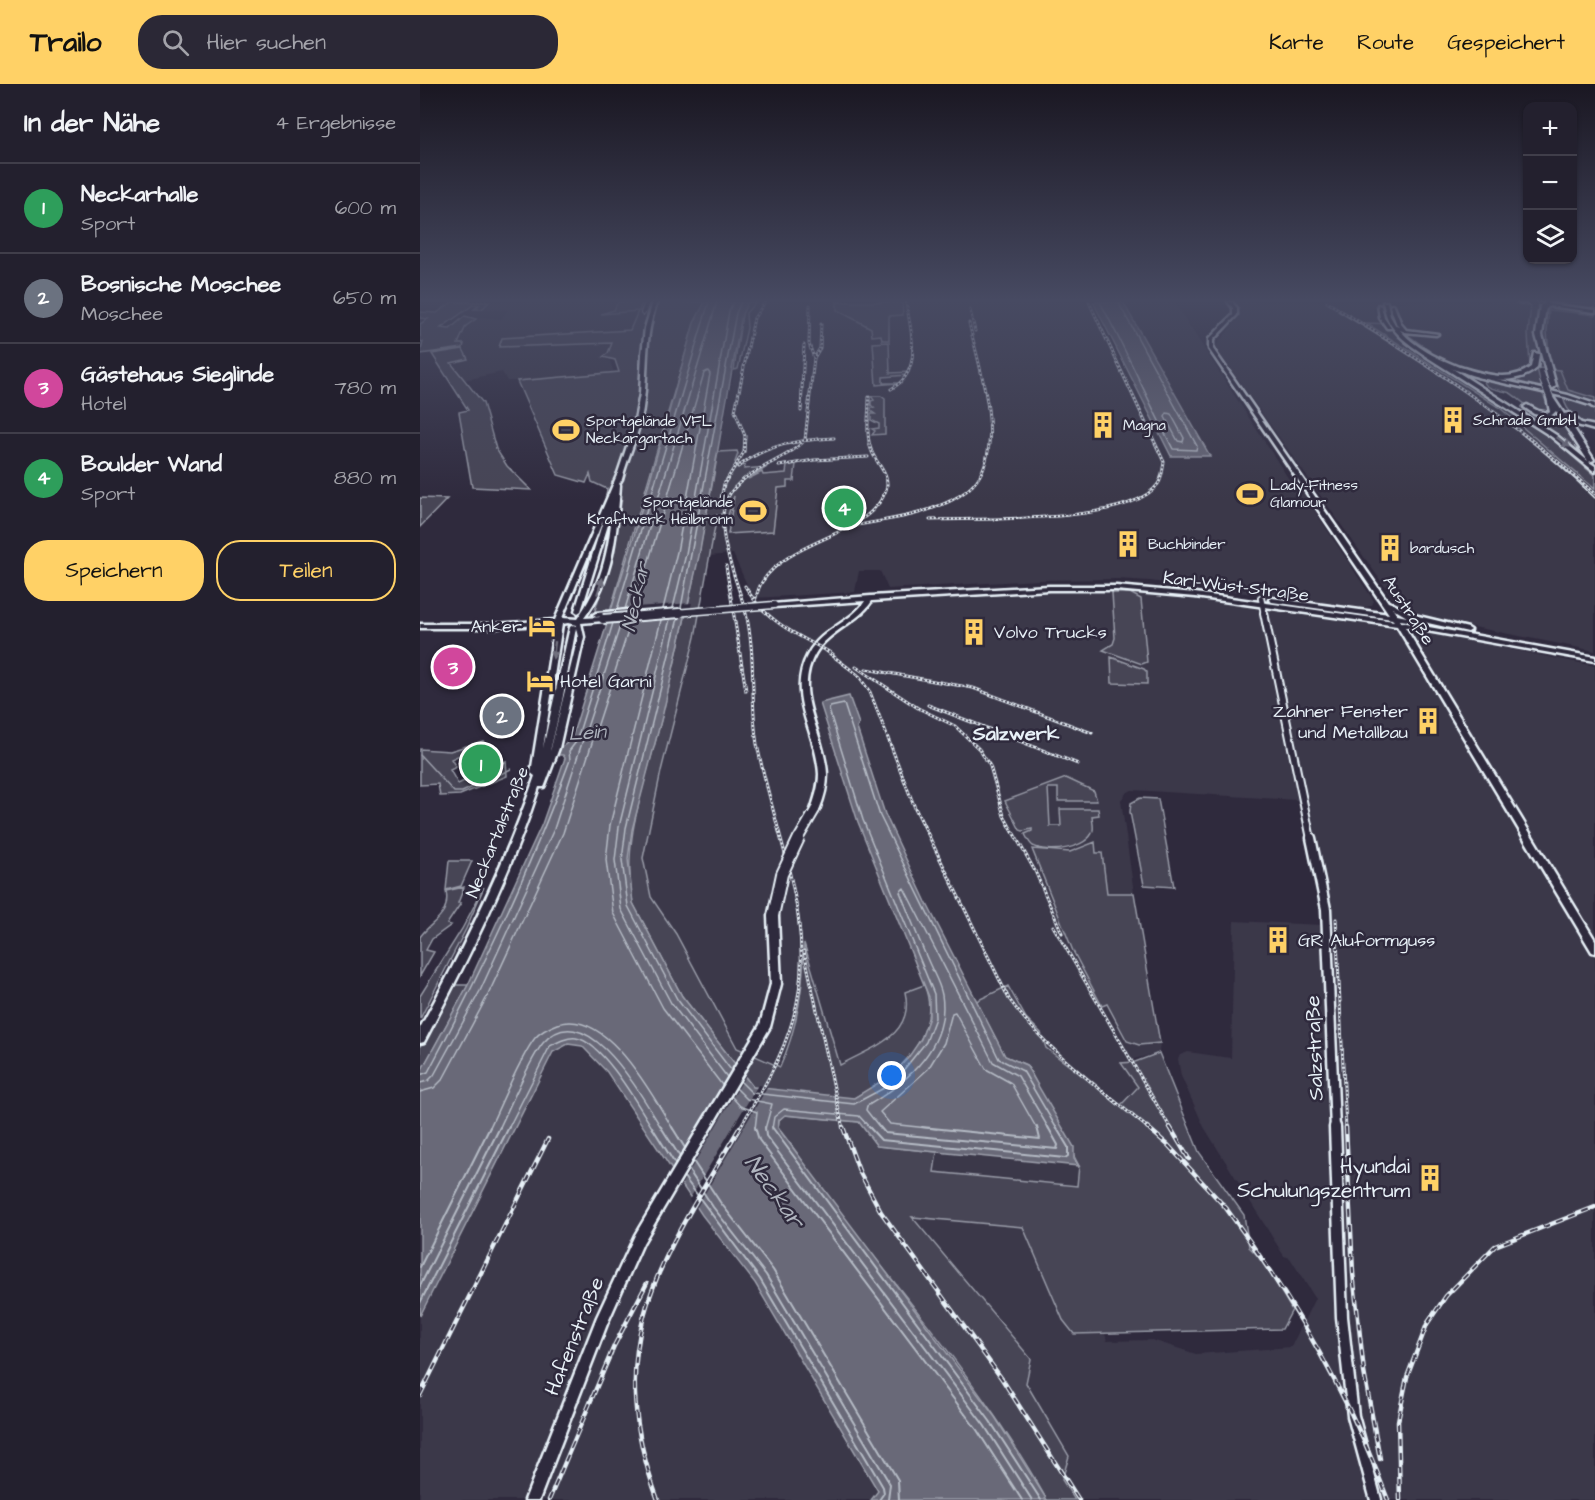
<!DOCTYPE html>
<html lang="de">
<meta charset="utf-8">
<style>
body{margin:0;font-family:"Architects Daughter",sans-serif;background:#2b2836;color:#f1f3f6}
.controls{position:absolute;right:18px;top:18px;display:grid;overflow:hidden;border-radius:12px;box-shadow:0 2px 4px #0004}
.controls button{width:54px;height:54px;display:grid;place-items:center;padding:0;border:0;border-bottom:2px solid #403e4a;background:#23202e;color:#f1f3f6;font:30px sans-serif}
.you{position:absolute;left:472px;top:992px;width:21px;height:21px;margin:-15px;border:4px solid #fff;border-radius:50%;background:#1a73e8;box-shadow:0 0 0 9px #1a73e833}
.badge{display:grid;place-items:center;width:39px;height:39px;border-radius:50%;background:#ffd166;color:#fff;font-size:20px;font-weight:700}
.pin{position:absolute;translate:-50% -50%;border:3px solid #fff;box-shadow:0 2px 6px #0006}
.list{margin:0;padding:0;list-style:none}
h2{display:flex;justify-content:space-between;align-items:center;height:78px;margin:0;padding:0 24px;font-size:26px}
h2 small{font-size:20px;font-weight:400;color:#a3a3aa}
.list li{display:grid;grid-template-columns:39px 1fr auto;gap:18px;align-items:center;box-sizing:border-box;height:90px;padding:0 24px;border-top:2px solid #403e4a}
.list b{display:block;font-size:22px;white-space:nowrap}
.list p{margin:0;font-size:20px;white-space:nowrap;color:#a3a3aa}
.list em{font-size:20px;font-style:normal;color:#a3a3aa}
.actions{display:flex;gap:12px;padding:18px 24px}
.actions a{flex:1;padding:14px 0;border:2px solid #ffd166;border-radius:24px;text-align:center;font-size:21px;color:#ffd166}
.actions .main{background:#ffd166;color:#111}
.icon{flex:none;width:33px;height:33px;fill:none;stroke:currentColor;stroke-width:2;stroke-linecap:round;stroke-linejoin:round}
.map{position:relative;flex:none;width:1175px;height:1416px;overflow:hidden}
header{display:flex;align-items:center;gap:36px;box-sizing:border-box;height:84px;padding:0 30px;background:#ffd166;color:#111}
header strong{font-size:28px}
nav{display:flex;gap:33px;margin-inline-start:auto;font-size:21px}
.search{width:420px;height:54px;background:#2b2836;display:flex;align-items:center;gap:15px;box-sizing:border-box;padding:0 21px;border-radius:24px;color:#a3a3aa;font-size:22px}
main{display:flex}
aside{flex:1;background:#23202e}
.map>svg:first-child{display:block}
.built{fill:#3b3749;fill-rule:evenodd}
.green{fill:#464455;stroke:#979aa6;stroke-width:1.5}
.water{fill:#696978;stroke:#9c9fab;stroke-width:1.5}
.pier{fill:#2f2a3d}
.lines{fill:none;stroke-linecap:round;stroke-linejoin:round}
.shore-far1{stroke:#b5bbc5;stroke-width:1.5}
.shore{stroke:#b5bbc5;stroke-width:2}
.stream{stroke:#9c9fab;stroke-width:1.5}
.major-tunnel{stroke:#4b4859;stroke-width:4.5;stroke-dasharray:4.5 2;stroke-linecap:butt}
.minor-far4-casing{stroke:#e8f1f8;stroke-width:6}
.minor-far3-casing{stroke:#e8f1f8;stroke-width:8}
.minor-far2-casing{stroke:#e8f1f8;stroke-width:10}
.minor-far1-casing{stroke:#e8f1f8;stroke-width:13}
.minor-casing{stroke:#e8f1f8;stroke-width:15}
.major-casing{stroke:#e8f1f8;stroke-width:5}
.highway-casing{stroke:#e8f1f8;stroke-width:5}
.minor-far4{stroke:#2f2a3d;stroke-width:4}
.minor-far3{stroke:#2f2a3d;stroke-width:4.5}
.minor-far2{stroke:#2f2a3d;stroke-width:6}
.minor-far1{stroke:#2f2a3d;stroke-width:8}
.minor{stroke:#2f2a3d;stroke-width:10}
.major{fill:#2f2a3d;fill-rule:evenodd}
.highway{fill:#2f2a3d;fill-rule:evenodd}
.tram{stroke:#e8f1f8;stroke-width:1.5}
.rail-far1-casing{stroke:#e8f1f8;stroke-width:3}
.rail-casing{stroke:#e8f1f8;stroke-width:4.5}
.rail-far1{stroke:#2f2a3d;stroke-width:1.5;stroke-dasharray:2;stroke-linecap:butt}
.rail{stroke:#2f2a3d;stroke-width:2;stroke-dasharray:7;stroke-linecap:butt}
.major-bridge-far2-casing{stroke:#e8f1f8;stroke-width:9;stroke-linecap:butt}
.major-bridge-far1-casing{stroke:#e8f1f8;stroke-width:12;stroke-linecap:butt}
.major-bridge-casing{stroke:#e8f1f8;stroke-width:14;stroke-linecap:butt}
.highway-bridge-casing{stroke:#e8f1f8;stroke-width:8;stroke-linecap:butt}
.major-bridge-far2{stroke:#2f2a3d;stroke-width:6}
.major-bridge-far1{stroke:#2f2a3d;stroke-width:8}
.major-bridge{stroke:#2f2a3d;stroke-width:10}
.highway-bridge{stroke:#2f2a3d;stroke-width:6}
.oneway{fill:#70707e}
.labels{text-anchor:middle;stroke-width:5;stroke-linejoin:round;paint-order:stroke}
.far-poi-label{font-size:15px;fill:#e8f1f8;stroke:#2f2a3d;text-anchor:start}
.street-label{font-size:18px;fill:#e8f1f8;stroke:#2f2a3d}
.poi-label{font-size:18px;fill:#e8f1f8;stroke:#2f2a3d;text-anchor:start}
.water-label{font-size:20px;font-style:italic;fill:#afb4be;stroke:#2f2a3d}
.neighbourhood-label{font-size:20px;font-weight:bold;fill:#e8f1f8;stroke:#2f2a3d}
.near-street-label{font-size:21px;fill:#e8f1f8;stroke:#2f2a3d}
.near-poi-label{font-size:21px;fill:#e8f1f8;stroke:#2f2a3d;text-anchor:end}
.near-water-label{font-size:24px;font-style:italic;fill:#afb4be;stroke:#2f2a3d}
</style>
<header>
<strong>Trailo</strong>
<div class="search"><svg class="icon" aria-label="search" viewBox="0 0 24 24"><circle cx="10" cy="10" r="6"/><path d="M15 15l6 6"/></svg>Hier suchen</div>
<nav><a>Karte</a><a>Route</a><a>Gespeichert</a></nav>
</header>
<main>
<aside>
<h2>In der Nähe<small>4 Ergebnisse</small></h2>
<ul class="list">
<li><span class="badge" style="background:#2e9e5b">1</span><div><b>Neckarhalle</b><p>Sport</p></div><em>600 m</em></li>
<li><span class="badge" style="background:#6b7280">2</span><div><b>Bosnische Moschee</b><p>Moschee</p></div><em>650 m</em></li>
<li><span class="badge" style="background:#d1479c">3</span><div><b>Gästehaus Sieglinde</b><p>Hotel</p></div><em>780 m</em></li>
<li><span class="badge" style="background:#2e9e5b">4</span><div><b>Boulder Wand</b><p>Sport</p></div><em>880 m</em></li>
</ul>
<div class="actions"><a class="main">Speichern</a><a>Teilen</a></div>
</aside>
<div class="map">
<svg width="1175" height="1416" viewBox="0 0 1175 1416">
<rect width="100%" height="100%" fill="#2f2a3d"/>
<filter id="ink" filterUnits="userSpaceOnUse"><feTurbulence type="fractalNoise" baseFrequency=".0167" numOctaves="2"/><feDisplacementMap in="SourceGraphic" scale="12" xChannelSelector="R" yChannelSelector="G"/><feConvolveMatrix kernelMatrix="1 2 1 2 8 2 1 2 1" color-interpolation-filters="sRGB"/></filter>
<g filter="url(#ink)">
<path class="built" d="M69,218H222L209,249L183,273L190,277L194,289L97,297H87L82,288L45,296L30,279L47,275L43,260L37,261L46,242L62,233L81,235L88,226L62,225Z
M336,218H673L704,284L709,285L718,303L790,372L703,218H754L874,403L881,406L954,517L952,521L944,524L729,497L697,495L619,496L468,505L460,487H439L435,508L333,514L313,470L289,472L298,368L314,286H317L327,244L326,229Z
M813,218H959L954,219V228L961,240H948L1080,324L1175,405V567L1003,533L978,521L795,263L819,233L820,228Z
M975,218H1086L1109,221L1110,282L1103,289L1066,288L1026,276L994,257L987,249Z
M1129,226L1175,231V313L1148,306L1140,286L1130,285L1127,247Z
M669,501L770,508L1023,545L1030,553L1175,582V1416H655L642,1396L649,1372L606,1299L611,1275L492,1133L512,898L485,908L489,926L475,951L420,981L384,862V896L377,933L372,958L360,984L317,964L256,850L231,814L223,774L241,687L280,529L615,502ZM646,694L638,716V704H628L630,742H641L640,726L671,731L673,745L657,760L647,763L622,764L613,762L605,750L613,747L611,745H602L594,738L585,717ZM712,706L877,716L900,815L903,841L814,837L811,974L768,968L760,971L758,975L761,992L784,1043L864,1172L870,1174L895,1214L871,1263L776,1270L732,1256L687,1257L685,1249L654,1250L699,1094L626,964L701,1021L718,1003L714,975L739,969L740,959L719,961L686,920L682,922L613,766L651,768L675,758L676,770H682L687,810L714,809L701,716L707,708Z
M148,959L162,962L187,988L282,1131L335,1199L458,1407L451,1416H0V1232L133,968Z"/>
<path class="green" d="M32,218H69L62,225H54L59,221H53L21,244L30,245L45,232L56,235L46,242L38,260H44L43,264L0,270L3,258L0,257V240L8,235L0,234V228L17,229Z
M198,218H222L219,227L227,226L230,218H285L274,239L189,531L173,533L196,457L202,412L186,411L187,405L172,398L170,390L166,399L138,391L97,297L199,288L195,276L183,273L188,269L192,259L79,263L82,254L210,246L218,227L181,230L194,226Z
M328,218H336L326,229L327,244L318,285L314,286L322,230Z
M417,218H482L483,231L469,232V256H462L461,251L452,252L451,244L417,226Z
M1132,218H1175V231L1129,226L1127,247L1130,285L1140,286L1148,306L1175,314V319L1142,310L1130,285L1117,284L1122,306L1058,291L1098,293L1114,287L1116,283L1110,282L1108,250L1111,220L1129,226Z
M946,239L973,240L1011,268L1002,270L1129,352L1175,392V405L1080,324Z
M469,258L470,289L489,288L487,291L463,293V299H478L456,301L453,259Z
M43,265L48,275L31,279L63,319L76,365L87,382L111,406L52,403L39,328L48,326L12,270Z
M1064,297L1122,308L1131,329C1110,330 1099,313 1090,309C1083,306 1065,306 1064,297Z
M451,312H461L465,315V350L452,351L455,347L452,345L459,344V340L451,336V330H455L451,327V324H454L451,321V317L454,316Z
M1143,313L1175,324V343C1158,339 1147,329 1143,313Z
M1108,324L1132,331L1135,326L1169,376L1105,332L1107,329L1103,325Z
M317,367L318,370L315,378L325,382L324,385L347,383L328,395L342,388L343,391L366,389L367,382L376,380L374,397H367V403L358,404L353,447L308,450L314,412L306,438L297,431L275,553L241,687L223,774L231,813L256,850L317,964L360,983C378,943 384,903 384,859L420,981C452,963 495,952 485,908L504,901C522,943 485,986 450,1005C445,1007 439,1012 434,1014C414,1018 355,1006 333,1003L262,912L213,819C200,753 229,691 243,627C264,541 283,455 298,368Z
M0,414L27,415L0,443Z
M692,509H710L721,515L727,578L722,580L683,566L693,560L695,554Z
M691,573L724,585L727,588V600L692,599Z
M63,657L67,663L63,660L31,675L36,683L30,686L38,700L86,677L87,692L40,711L20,712L18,700L0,701V665L30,667Z
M646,694L674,707L677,717H638V704H628L630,742H641L640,725H678L679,731L672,732C672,736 674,742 673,746C669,765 627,770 613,762C609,759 607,754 605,750L612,747V745L603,747L600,746L585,717Z
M720,714L738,715L754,803L724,801L710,728L711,719Z
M675,758L676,769H682L687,809H714L740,959L719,961L707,957L687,920L682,922L653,867L612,765L650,768Z
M29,777H52L41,802L26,806Z
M44,803L38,819H41L27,840L31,841L12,855L6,866L14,868L0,892V853C11,837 31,832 26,807Z
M64,803L46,845L0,935V912L42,845Z
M34,901H48L0,989V960Z
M588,902L606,934L621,949L626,964L701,1021L718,1003L701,979L715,978L739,969L779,1068L824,1131L829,1163L842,1176L872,1226L862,1245L654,1250L643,1236L603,1143L492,1133L611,1275L606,1299L649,1372L642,1396L655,1416H627C572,1317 498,1228 428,1140C403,1109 383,1074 358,1044L359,1036L364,1031L439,1038L457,1062L517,1068L514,1088L657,1102L659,1082L607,981L585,972L556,917Z"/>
<path class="water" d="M285,218H328L322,230L279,472L243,629L212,746L208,775L213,819L262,912L333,1003L434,1014L473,990L488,974L501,955L509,933V913L438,738L400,619L429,612L439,640L437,644L465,730L506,818L585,972L606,981L654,1063V1075L659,1082L457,1062L439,1038L365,1031L359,1036L358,1044L575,1333L627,1416H451L458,1407L335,1199L282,1131L187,988L162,962L148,960L133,968L0,1232V989L48,901L122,740L145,674L143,671H137L139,665L151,656L214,452L274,239Z
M673,218H703L790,372H751Z"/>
<path class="pier" d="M272,519L268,532L184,539L188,525Z
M315,979L326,991L260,1103L250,1088Z
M338,1001L348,1002L275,1126L269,1116Z"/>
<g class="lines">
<path class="shore-far1" d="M680,218C706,266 728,316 753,365L776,366L777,362L698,218
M747,329L751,330L764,354L763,358L758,357L745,333Z
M253,524L266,470L309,227L313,218
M261,524L316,229L321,218
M205,525L297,218
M197,526L289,218
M214,527L284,289L288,287L290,290L257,468L243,525
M258,534L206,744L202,776L208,822L257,915L311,986
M250,535L199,743L195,776L201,825L251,919L307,993
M241,536L190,741L186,776L193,829L243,924L302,1001
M0,991L8,988C62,887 111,784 150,676L149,667L156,658L193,539
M320,997L332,1009L434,1020L464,1004L477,994L506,958L515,934L514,910L443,736L409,626L410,623L424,620L460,732L579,975L603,987L637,1045
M0,999L8,997L14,991L60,907L134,745L201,539
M316,1004L327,1015L352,1020L345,1045
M0,1008L14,1004L23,995L68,911L143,749L211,538
M311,1012L320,1022L337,1028L335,1045
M69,1045C81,1021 100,973 115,954C121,947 130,943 138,940C187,924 232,1011 253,1045
M79,1045C90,1023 109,976 123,959C167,909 223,1015 242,1045
M88,1045L130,962C138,958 147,953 156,954C183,958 219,1023 233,1045
M352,1045L354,1033L364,1025L439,1032L451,1045
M461,1045L446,1026L447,1022C486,999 530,962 522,911C520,900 514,890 510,881C499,857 490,832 480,808L484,804L573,978L598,992L629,1045
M517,1045L470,1040L460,1028L508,985L524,959L532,929L535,928L566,985L591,999L617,1045"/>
<path class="shore" d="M232,1043L255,1080
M241,1043L260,1073
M252,1043L265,1064
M335,1043L339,1056L557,1346L602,1416
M345,1043L346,1052L564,1341L612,1416
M352,1043L570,1337L621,1416
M449,1043L461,1056L645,1074L648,1072V1063L636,1043
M460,1043L465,1049L637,1065L638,1061L628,1043
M502,1043L620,1055L617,1043
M273,1077L300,1118L353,1186L478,1396L479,1416
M268,1085L293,1123L346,1191L470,1400L468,1416
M264,1093L340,1195L463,1403L464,1409L459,1416
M0,1183L70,1043
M0,1202L80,1043
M0,1219L89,1043"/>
<path class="stream" d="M0,671L34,708H42L91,685"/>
<path class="major-tunnel" d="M959,222H972"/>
<defs>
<path id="minor-far4" d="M223,229L227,218"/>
<path id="minor-far3" d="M841,514L844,530"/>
<path id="minor-far2" d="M844,529L891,755"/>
<path id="minor-far1" d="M891,754L906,825L915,1045"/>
<path id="minor" d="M915,1043L922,1233L933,1332L956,1416"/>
<path id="major" d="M233,218H237C223,255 229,286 223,324C220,348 208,371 202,395L199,400L200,401C197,448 194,495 164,534L183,533L186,535L183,537L161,539L164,553L139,664L125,701L124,703H119C90,792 48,875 4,958L0,959V944C45,862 85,780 115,692L111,689L135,540L74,544H0V540H74L135,536L198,389L214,341L220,310L222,270L225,244ZM192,428C189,468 181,502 157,535L142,534L184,434L155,527L158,529L161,527ZM148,539L156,541V542L153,541L150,543L123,664L142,540ZM156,544L158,553L131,664L130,667L142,617Z
M808,218H812L817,224V231L793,256V265L968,518L971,519L994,531L1048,544L1051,546L1048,548L990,535L987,537L980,536L981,538L1175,573V577L985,543L1175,856V869L1172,868L977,542L775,513L696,506H629L452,517C438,539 409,546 395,570C372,610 405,649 407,690C407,703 404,714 399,726L398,728H392L391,726C395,714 399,703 399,690C397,648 365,612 388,570C402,544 431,539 445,517L354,523L352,522V520L451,512L629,502H696L775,509L974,537L972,535L852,518L849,516L852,514L969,530L789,265V255L813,231V224ZM972,524L987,533L977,531Z
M963,218H967L970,232L976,242L979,243L977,241L970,222L972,221L974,222L981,240L986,246L1018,250L1016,251L985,248L980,246C998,267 1024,277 1049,287V289C1027,287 986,262 973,244C967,236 965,227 963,218Z
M1098,218H1111L1175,226V228Z
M958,221L961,222L964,234L971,244H967L960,234Z
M1059,291L1148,311L1175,320V322H1173L1145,313L1057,293V292Z
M208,526L211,528L210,529L176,533L173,531L176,529Z
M353,828L356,829L358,832L361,900L350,943L223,1159L187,1240L119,1416H105L177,1233L215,1151L340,941L351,900L348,832L350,829Z"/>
<path id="highway" d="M1123,220L1126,222L1122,251L1136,302L1133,304L1130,302L1116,251L1120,222Z
M1004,269H1008L1136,351L1168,377L1136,327L1130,333L1114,330L1104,323L1107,321L1118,327L1129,329L1130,328L1127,313L1132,312L1144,330L1149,329L1161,339L1175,342V346L1157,341L1146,332L1174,376L1169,378L1175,382V388L1132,353L1004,271Z
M1114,269L1119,270L1117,284C1097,302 1059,297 1037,285L1040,283C1063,290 1090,299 1111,283Z
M1171,320H1175V324L1171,322Z"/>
</defs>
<use href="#minor-far4" class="minor-far4-casing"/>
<use href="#minor-far3" class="minor-far3-casing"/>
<use href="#minor-far2" class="minor-far2-casing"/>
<use href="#minor-far1" class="minor-far1-casing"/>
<use href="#minor" class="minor-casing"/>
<use href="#major" class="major-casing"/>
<use href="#highway" class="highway-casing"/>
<use href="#minor-far4" class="minor-far4"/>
<use href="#minor-far3" class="minor-far3"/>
<use href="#minor-far2" class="minor-far2"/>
<use href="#minor-far1" class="minor-far1"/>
<use href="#minor" class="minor"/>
<use href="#major" class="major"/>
<use href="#highway" class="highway"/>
<path class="tram" d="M918,227C1010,282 1098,339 1175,414"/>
<defs>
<path id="rail-far1" d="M907,218C1002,276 1093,335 1175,410
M550,226L555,247
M394,274L400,264L401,240
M471,305C504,287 491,249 486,218
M381,327L384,261
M359,382L394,376L448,373
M318,383C346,360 379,356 414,354
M300,420L304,400L324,368L325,352L315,327L334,234L345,218
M510,436C558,434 710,441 738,400C742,395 743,384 744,378L669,218
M434,442C456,437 480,435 502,428C520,422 545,413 557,396C585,356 559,283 549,239
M306,482L326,607
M325,502C344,537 379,552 413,570
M333,524C336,516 337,505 342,498C370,454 450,452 466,406C471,392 457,380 452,368C445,352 449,331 449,313
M405,566L438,591L450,608L495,724L589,915C626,967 680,1004 729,1045
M436,583L498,624L535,642L559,665L570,682L584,732L615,787L642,849
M446,585L553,604L672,649
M508,621L658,680
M916,835L926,1045
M633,842L751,1045
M384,867L423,1045
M319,1045C340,1010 362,974 373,935C400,844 354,749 337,660C330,618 336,575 327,534C320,500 292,448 307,415C320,386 364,379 385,356L394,274L389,260L390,221"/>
<path id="rail" d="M423,1043L439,1087L461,1128L582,1295L659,1416
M727,1043L748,1061L807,1125
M750,1043L769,1075
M926,1043L933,1189L944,1288L960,1375
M803,1120C871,1212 928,1308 968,1416
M0,1311L128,1055
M129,1416L194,1262L227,1199
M238,1416C179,1257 242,1175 320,1043
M980,1416L978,1337L987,1293L1007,1240L1026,1212L1075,1162L1175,1123"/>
</defs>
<use href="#rail-far1" class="rail-far1-casing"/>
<use href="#rail" class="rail-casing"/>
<use href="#rail-far1" class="rail-far1"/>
<use href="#rail" class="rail"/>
<defs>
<path id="major-bridge-far2" d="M242,530L354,521"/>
<path id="major-bridge-far1" d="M183,535L260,529
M378,755L395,726"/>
<path id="major-bridge" d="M353,832L362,790L379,754"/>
<path id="highway-bridge" d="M1111,218L1114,221
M1124,223L1126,221
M1123,296L1130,313"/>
</defs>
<use href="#major-bridge-far2" class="major-bridge-far2-casing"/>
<use href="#major-bridge-far1" class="major-bridge-far1-casing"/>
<use href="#major-bridge" class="major-bridge-casing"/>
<use href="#highway-bridge" class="highway-bridge-casing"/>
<use href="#major-bridge-far2" class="major-bridge-far2"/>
<use href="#major-bridge-far1" class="major-bridge-far1"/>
<use href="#major-bridge" class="major-bridge"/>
<use href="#highway-bridge" class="highway-bridge"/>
</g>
<defs><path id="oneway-solid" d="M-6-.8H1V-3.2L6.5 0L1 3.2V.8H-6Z" transform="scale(1.5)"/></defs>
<g class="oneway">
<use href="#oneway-solid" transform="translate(1143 358) rotate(37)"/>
<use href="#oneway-solid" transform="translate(180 502) rotate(-72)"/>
<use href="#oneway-solid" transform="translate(134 566) rotate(97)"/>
</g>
</g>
<linearGradient id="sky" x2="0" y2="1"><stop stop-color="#1a1722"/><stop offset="0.52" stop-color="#474a62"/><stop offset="1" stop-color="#474a62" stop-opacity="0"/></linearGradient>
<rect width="1175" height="416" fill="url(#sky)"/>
<defs>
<symbol id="building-bare" viewBox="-9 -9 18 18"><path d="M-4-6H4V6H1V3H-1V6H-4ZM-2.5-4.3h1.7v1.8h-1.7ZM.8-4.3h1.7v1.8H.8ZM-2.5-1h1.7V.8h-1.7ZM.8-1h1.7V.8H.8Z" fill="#ffd166" stroke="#2f2a3d" stroke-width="2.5" paint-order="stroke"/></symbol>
<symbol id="stadium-bare" viewBox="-9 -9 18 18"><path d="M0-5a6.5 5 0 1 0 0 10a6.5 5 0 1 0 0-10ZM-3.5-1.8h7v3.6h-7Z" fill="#ffd166" stroke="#2f2a3d" stroke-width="2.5" paint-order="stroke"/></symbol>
<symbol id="hotel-bare" viewBox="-9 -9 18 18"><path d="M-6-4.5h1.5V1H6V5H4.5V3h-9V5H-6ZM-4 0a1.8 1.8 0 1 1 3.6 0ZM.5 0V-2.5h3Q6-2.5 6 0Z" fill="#ffd166" stroke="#2f2a3d" stroke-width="2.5" paint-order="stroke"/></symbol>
</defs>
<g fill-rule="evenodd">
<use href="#building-bare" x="1014" y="317" width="38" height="38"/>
<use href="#building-bare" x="664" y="322" width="38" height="38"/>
<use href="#stadium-bare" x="127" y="327" width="38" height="38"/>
<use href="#stadium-bare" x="811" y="391" width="38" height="38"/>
<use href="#stadium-bare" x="314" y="408" width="38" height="38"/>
<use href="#building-bare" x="689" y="441" width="38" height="38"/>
<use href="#building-bare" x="951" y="445" width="38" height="38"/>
<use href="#hotel-bare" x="103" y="523" width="38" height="38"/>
<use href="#building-bare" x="535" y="529" width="38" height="38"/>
<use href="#hotel-bare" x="101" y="578" width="38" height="38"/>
<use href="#building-bare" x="989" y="618" width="38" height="38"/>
<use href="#building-bare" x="839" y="837" width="38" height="38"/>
<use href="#building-bare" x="991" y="1075" width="38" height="38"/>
</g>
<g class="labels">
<g class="far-poi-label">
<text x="1053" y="341">Schrade GmbH</text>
<text x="166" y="342">Sportgelände VFL<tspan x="166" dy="17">Neckargartach</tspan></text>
<text x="703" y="346">Magna</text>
<text x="850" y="406">Lady-Fitness<tspan x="850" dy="17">Glamour</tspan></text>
<text x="313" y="423" text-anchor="end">Sportgelände<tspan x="313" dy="17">Kraftwerk Heilbronn</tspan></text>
<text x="728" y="465">Buchbinder</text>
<text x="990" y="469">bardusch</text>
</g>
<g class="street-label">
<text transform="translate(816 502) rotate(7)" y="6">Karl-Wüst-Straße</text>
<text transform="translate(989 526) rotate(57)" y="6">Austraße</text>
<text transform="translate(77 748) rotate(-68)" y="6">Neckartalstraße</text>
</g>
<g class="poi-label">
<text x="102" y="548" text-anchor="end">Anker</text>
<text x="574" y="554">Volvo Trucks</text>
<text x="140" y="603">Hotel Garni</text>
<text x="988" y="633" text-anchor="end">Zahner Fenster<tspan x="988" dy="21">und Metallbau</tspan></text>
<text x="878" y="862">GR Aluformguss</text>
</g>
<g class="water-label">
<text transform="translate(215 513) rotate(-78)" y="7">Neckar</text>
<text transform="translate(167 648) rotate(-4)" y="7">Lein</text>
</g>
<g class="neighbourhood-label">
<text x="596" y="656">Salzwerk</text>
</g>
<g class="near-street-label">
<text transform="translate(894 964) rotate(-92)" y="7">Salzstraße</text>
<text transform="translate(154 1252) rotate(-68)" y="7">Hafenstraße</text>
</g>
<g class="near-poi-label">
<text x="990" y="1089">Hyundai<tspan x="990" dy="24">Schulungszentrum</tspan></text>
</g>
<g class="near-water-label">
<text transform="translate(355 1107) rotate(54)" y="8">Neckar</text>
</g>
</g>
</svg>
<div class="controls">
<button>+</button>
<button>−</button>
<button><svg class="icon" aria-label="layers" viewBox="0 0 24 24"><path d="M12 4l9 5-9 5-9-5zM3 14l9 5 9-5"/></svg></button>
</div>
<div class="you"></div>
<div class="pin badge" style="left:61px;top:680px;background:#2e9e5b">1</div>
<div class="pin badge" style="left:82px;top:632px;background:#6b7280">2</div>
<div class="pin badge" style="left:33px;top:583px;background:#d1479c">3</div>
<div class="pin badge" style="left:424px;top:424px;background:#2e9e5b">4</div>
</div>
</main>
